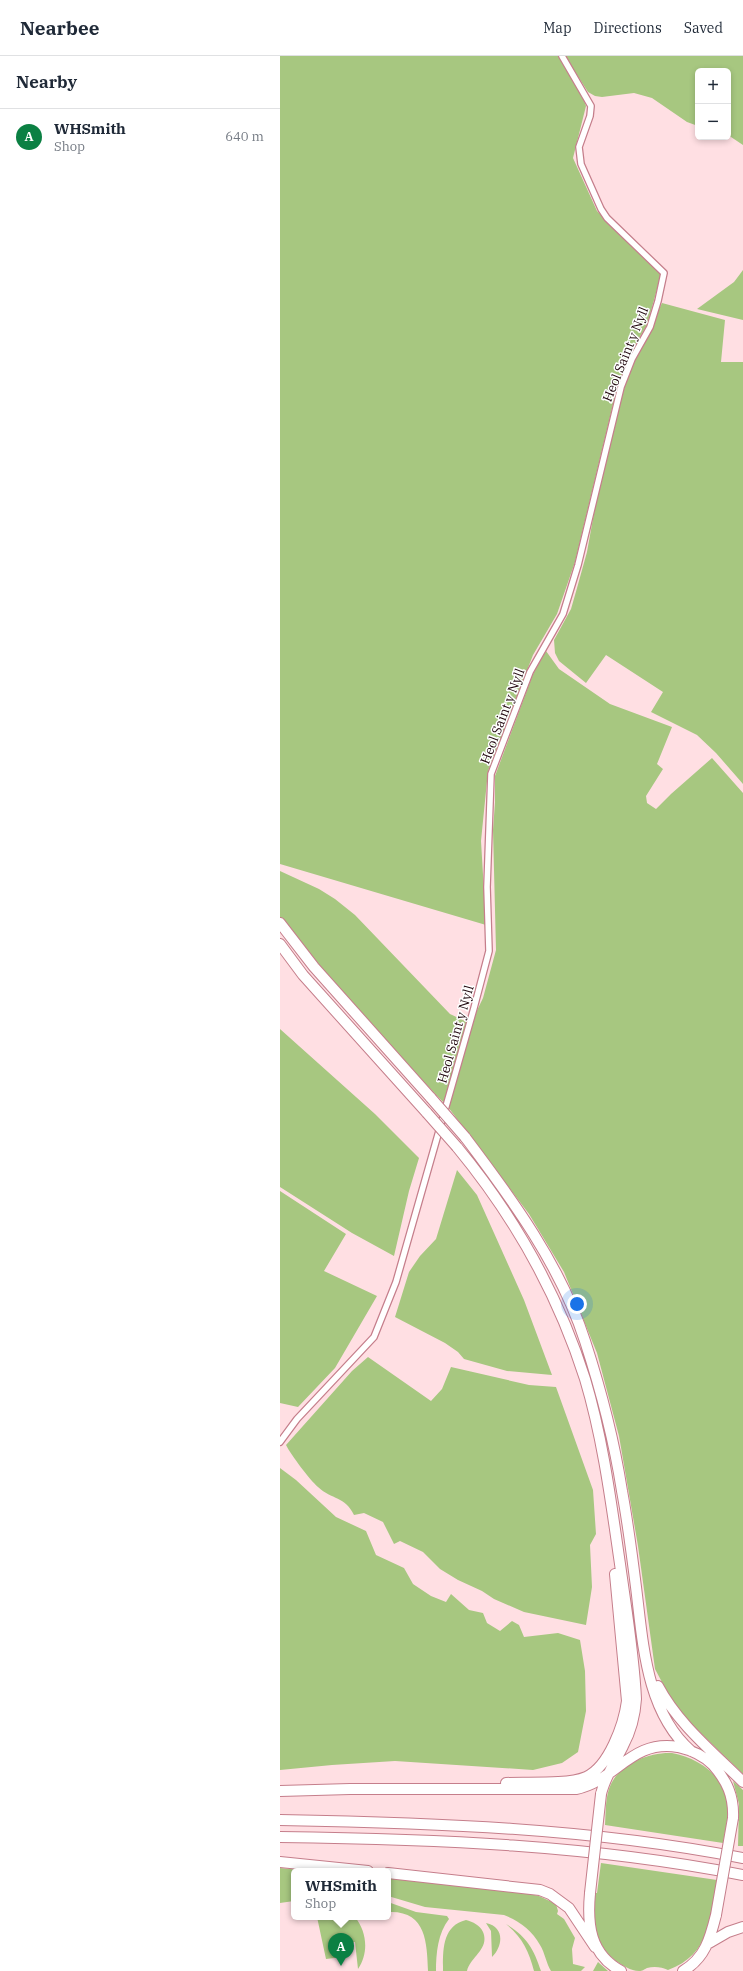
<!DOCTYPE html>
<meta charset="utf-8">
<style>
body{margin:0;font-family:"IBM Plex Serif",serif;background:#f6f6f7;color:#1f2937}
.controls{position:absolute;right:12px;top:12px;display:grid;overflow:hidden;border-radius:6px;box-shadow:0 2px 6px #0003}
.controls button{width:36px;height:36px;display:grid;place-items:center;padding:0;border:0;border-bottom:1px solid #e0e1e3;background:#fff;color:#1f2937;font:20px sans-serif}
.you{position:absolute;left:297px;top:1248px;width:14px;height:14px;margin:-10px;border:3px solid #fff;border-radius:50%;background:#1a73e8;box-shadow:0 0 0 6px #1a73e833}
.badge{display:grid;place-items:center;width:26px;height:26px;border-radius:50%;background:#0b8043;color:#fff;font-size:13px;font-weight:700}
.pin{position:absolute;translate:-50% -33px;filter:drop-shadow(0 1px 2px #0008)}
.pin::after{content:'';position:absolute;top:21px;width:14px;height:12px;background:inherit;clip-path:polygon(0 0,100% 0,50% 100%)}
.popup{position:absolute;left:11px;top:1812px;width:100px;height:52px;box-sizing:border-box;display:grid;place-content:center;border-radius:6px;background:#fff;filter:drop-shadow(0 1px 3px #0005);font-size:13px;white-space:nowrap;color:#747a83}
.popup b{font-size:15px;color:#1f2937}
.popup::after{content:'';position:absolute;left:50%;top:100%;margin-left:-8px;border:8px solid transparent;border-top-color:#fff}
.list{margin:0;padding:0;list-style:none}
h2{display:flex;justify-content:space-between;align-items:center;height:52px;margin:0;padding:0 16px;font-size:17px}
h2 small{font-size:13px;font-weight:400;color:#747a83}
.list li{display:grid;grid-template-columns:26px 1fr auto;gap:12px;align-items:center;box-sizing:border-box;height:56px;padding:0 16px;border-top:1px solid #e0e1e3}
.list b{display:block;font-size:15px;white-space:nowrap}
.list p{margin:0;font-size:13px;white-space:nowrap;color:#747a83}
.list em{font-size:13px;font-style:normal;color:#747a83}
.map{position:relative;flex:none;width:463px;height:1915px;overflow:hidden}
header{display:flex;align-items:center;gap:24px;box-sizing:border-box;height:56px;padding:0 20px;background:#fff;border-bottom:1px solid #e0e1e3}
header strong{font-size:19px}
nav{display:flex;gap:22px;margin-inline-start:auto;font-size:14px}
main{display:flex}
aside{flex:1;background:#fff}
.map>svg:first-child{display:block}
.green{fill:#a7c780}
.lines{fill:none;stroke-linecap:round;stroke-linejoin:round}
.street-casing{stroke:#c57e8b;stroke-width:8}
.highway-casing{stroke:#c57e8b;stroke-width:12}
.street{stroke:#fff;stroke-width:5.5}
.highway{stroke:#fff;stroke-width:10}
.highway-bridge-casing{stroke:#c57e8b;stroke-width:12;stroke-linecap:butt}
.highway-bridge{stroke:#fff;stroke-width:10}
.labels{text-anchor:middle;stroke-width:3;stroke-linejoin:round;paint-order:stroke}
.street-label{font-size:13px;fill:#1f060c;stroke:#fff}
</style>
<header>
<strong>Nearbee</strong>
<nav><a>Map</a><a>Directions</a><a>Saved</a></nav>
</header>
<main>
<aside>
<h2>Nearby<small></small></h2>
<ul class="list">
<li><span class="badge">A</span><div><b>WHSmith</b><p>Shop</p></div><em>640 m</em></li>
</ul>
</aside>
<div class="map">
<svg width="463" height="1915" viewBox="0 0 463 1915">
<rect width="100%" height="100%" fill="#ffdfe3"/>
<path class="green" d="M0,0H279L302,38L306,50L293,102L317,155L381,219L367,269L355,289L336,336L295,506L277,558L253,599L208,715L201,785L206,869L0,808Z
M285,0H463V89L448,79V15H418V70L407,66L372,42L354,37L322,41L315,40L308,36Z
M463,214V264L417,253L454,226Z
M382,247L445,264L441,306H463V728L436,697L417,679L371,656L383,636L326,599L306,627L279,605L275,597L274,584L291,553L297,532L307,496L321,418L350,311Z
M266,595L279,613L330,648L392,671L377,708L383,713L366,740L367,747L376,753L391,738L432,702L463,737V1718L402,1659L392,1645L375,1613L358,1490L339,1380L317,1297L284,1216L249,1158L168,1051L192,965L203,942L216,894L213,774L215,746V720L253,618Z
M0,815L39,833L55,843L75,859L170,958L187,966L164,1047L73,952L0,871Z
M0,973L95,1058L139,1102L129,1135L114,1200L72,1177L0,1131Z
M177,1114L197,1139L244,1244L272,1319L227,1315L184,1303L178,1296L165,1287L115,1261L129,1216L140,1200L156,1183Z
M0,1135L66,1178L44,1215L97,1240L55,1312L18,1351L0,1347Z
M88,1301L151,1345L162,1333L171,1311L249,1329L276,1331L313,1434L316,1478L310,1489L312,1531L306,1569L244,1556L214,1543L202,1535L178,1524L160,1513L143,1496L120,1485L114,1488L103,1466L84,1457L74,1459C65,1440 52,1444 38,1431C30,1424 11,1399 6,1389L72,1315Z
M0,1412L16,1424L56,1461L86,1475L96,1499L124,1512L133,1528L151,1540L166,1546L171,1538L189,1554L203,1557L207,1567L220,1575L232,1565L239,1569L244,1581L278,1577L300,1584L305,1615L306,1655L298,1696L282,1707L253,1714L115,1705L52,1709L0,1714Z
M392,1697C416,1701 442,1718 447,1743C450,1757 445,1774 443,1787L325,1769C326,1756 325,1740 331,1728C341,1707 370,1696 392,1697Z
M453,1725L463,1734V1790H458L459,1748Z
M321,1807L437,1824C429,1863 431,1898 388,1914C382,1911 374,1910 367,1912C363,1914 363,1915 359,1915C351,1915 342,1909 336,1905C313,1887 313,1864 314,1837H317Z
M0,1812L31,1815H14V1845L0,1847Z
M108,1822L234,1835L259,1840L276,1848L278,1855L277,1858L284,1863L295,1882L292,1893L293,1908L305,1911L301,1915H271C266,1907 265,1897 260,1889C252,1874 239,1865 224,1859L145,1851L108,1840Z
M108,1846L136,1856L167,1860L169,1863C158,1877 156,1897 156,1915H148C147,1886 146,1854 108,1856Z
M37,1861H75C87,1876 89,1897 78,1913L75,1886L60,1889L62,1901L46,1903Z
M186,1864C193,1866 200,1869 203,1876C210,1893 190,1901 187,1915H163C163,1894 162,1870 186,1864Z
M206,1867C225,1871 223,1890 212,1901L211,1875Z
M226,1868C246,1880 254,1893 261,1915H254C249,1895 242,1881 226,1868Z
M318,1906L328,1915H313Z"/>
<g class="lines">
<defs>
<path id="street" d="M0,1386L17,1363L94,1281L116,1226L194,952L209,895L207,831L211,718L250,616L283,558L298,509L341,331L352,303L370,271L378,245L384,217L327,162L321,153L301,108L299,91L310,60L311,50L282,0"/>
<path id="highway" d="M0,867L34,911L151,1042
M0,888L23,919L147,1057
M185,1081C232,1143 281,1210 305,1285C321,1334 334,1384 342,1435C348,1467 352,1499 356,1531C363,1587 366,1656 411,1695
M177,1091C234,1160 278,1238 305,1323C323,1383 331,1446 340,1508C346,1552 354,1598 356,1643C355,1660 351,1675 343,1690C335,1706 325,1721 321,1738
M378,1630C398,1668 433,1696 463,1726
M226,1727C247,1726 287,1729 306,1721C329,1711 344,1668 347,1645L335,1518
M0,1735L70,1733H296C336,1725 351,1683 398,1691C411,1694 424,1700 433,1709C447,1725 454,1740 453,1762
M0,1764C155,1767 311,1772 463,1802
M0,1781C155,1783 311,1789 463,1819
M0,1806L88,1815
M108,1817L260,1834L270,1838L289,1852L315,1891
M310,1837C307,1869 310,1898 341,1915
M429,1887L448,1876L463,1871
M403,1915C425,1902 430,1883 436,1859"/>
</defs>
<use href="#street" class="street-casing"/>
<use href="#highway" class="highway-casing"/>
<use href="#street" class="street"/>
<use href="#highway" class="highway"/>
<defs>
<path id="highway-bridge" d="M151,1042L185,1081
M147,1057L177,1091
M310,1837L321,1738
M436,1859L453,1762"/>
</defs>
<use href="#highway-bridge" class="highway-bridge-casing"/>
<use href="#highway-bridge" class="highway-bridge"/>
</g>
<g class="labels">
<g class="street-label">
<text transform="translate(345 298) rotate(-68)" y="5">Heol Saint y Nyll</text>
<text transform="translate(222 660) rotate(-69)" y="5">Heol Saint y Nyll</text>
<text transform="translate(175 978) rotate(-74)" y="5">Heol Saint y Nyll</text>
</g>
</g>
</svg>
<div class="controls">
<button>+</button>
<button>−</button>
</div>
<div class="you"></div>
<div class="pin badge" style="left:61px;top:1910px">A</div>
<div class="popup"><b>WHSmith</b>Shop</div>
</div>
</main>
